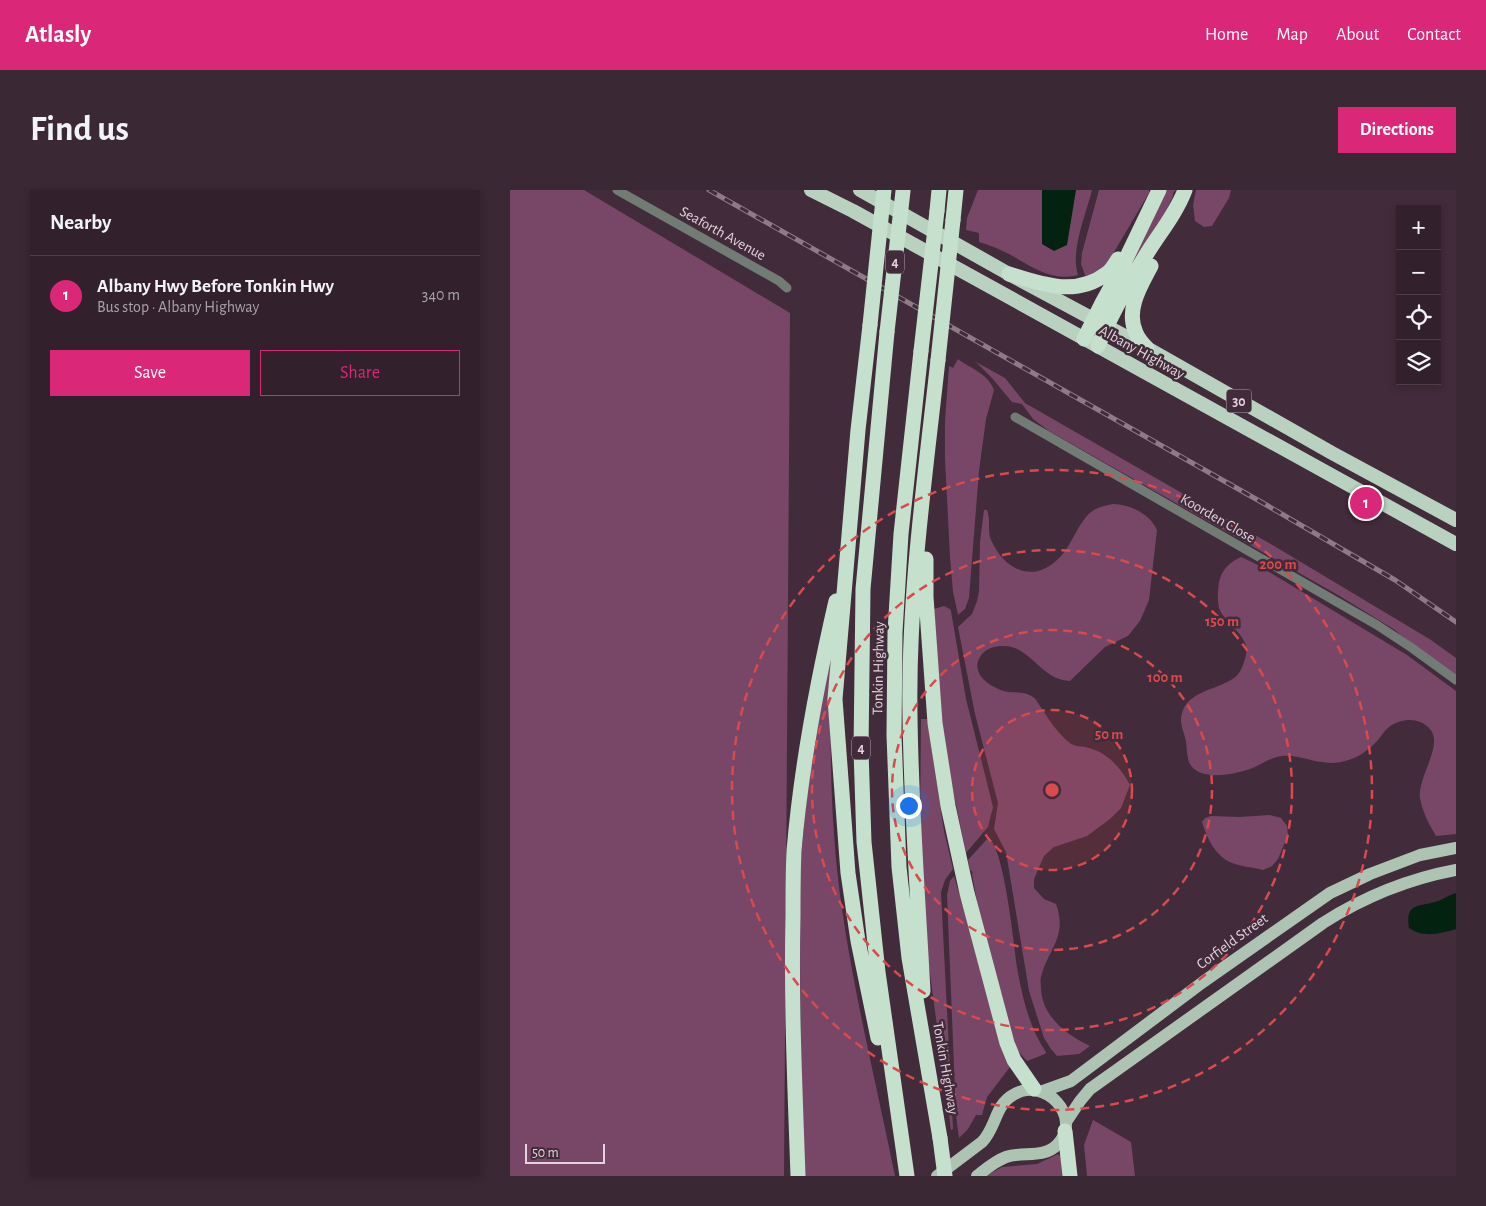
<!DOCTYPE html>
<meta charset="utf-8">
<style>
body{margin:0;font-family:"Alegreya Sans",sans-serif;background:#3a2834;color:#f1f3f6}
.controls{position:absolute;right:15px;top:15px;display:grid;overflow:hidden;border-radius:0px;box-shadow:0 2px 8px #0003}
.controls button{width:45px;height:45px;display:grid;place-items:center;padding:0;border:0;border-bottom:1px solid #4d3e48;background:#32202c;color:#f1f3f6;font:25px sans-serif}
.scale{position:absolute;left:15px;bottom:12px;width:80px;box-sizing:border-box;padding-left:5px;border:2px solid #e2d3dc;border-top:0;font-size:14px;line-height:18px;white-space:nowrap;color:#e2d3dc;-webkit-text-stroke:4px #422b3a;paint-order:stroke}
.you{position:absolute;left:398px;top:615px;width:18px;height:18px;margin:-12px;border:4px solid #fff;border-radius:50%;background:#1a73e8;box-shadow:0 0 0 8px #1a73e833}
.badge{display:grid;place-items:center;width:32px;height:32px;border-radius:50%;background:#db2777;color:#fff;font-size:16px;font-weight:700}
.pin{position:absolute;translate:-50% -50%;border:2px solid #fff;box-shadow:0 1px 5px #0006}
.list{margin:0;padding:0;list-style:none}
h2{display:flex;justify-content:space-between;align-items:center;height:65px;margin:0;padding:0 20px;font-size:21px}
h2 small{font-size:16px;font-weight:400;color:#a8a3a9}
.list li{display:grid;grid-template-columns:32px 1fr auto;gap:15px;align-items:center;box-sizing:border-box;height:80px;padding:0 20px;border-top:1px solid #4d3e48}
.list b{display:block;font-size:19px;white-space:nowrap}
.list p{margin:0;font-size:16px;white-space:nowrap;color:#a8a3a9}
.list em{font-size:16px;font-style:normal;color:#a8a3a9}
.actions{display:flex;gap:10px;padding:15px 20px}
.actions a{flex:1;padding:11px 0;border:1px solid #db2777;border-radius:0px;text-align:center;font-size:18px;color:#db2777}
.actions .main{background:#db2777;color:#fff}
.icon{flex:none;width:28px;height:28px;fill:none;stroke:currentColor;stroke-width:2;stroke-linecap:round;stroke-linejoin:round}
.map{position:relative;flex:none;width:946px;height:986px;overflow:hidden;border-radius:0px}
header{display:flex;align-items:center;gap:30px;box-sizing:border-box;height:70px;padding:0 25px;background:#db2777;color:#fff}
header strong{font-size:24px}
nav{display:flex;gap:28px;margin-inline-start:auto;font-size:18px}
.intro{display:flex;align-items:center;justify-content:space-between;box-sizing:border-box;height:120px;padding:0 30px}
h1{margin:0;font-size:35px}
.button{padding:12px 22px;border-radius:0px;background:#db2777;color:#fff;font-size:18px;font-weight:700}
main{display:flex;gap:30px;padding:0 30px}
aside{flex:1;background:#32202c;border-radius:0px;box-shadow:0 2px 8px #0003}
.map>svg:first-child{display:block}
.green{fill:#784767}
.water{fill:#03220f}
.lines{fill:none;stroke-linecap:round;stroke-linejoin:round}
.minor{stroke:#717c74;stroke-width:9}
.primary{stroke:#adc4b3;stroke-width:12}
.trunk{stroke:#b9d2c0;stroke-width:14}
.motorway{stroke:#c5e0cc;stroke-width:15}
.rail-casing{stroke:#8e7b87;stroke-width:5}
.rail{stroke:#422b3a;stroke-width:3;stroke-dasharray:9;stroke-linecap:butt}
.motorway-bridge{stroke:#c5e0cc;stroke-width:15}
.ring{fill:none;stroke:#d84a4c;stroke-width:2.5;stroke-dasharray:9 6}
.labels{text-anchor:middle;stroke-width:5;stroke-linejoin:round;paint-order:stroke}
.shield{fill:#422b3a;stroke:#b2a1ab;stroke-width:1}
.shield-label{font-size:14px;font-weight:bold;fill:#e2d3dc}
.street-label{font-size:15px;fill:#e2d3dc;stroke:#422b3a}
.centre{fill:#d84a4c;stroke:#422b3a;stroke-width:2.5}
.ring-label{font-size:15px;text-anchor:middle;font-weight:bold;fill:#d84a4c;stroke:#422b3a;stroke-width:5;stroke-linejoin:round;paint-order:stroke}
</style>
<header>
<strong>Atlasly</strong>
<nav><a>Home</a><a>Map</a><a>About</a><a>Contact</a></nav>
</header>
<div class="intro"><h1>Find us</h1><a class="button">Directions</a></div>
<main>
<aside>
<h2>Nearby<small></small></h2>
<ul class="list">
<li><span class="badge">1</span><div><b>Albany Hwy Before Tonkin Hwy</b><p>Bus stop · Albany Highway</p></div><em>340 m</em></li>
</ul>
<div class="actions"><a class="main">Save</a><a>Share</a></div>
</aside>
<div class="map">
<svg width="946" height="986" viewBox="0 0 946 986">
<rect width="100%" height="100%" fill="#422b3a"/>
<path class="green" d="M0,0H74L280,123L274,986H0Z
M468,0H582C576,25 560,60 568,85C541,92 521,76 499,64C489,59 480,55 469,52V43L456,40L457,28Z
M589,0H639V3L598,72L589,81L576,88L571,74L572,63Z
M654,0H666L663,3V6L655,24L601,114Z
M686,0H721L719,8L702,36L694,37L685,31L683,15Z
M448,169C459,178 478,183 484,200L476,229L469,281L459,408L455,419L448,425L443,402L440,367L435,269V231L439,176L443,178Z
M466,172L495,188L515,213L759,353L921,450L946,468V485L902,455L885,440L828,405L539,241L523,229L512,214L502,212L482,188Z
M603,314C621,315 639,323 647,340L639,410L630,431L618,446L595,457L560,491C532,491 520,456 494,456C487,456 479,457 473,463C469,467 466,474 468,480C470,490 484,498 494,501C503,504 514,500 523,507C528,511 530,517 534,522C540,532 547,541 555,549C565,558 567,555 579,558C598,563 611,578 620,595L611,618L600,629L577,646L544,657L534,666L524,689V698L534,709L546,714C558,747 538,759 531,787C530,790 531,795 531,798C532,827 557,845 580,856L569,864L547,866L541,859L534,848L519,801L496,662L484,639L488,613L465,524L448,437L462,424L467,411L469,401L470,352L474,320H477C481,330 477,341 481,350C495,381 525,395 551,366C561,355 566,339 576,327C583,318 593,316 603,314Z
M731,367L744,373L897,465L946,501V644L926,646C919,634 912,621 910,608C907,588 934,555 920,539C909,527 892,528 879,537C873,542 870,549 864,554C856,562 847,568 835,571C812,578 792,564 772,566C761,567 751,575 740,579C726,584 690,592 680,574C677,569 677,559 676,552C675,545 671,537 671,530C672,501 706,501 724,488C731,483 734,473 736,465C740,445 715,435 709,418C707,409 708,400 709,392C712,379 720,372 731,367Z
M434,416L440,419L441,421L456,509L483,617L478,637L456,663L431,542L424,419Z
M323,448C319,539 319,629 332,719C345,809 367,897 385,986H294L292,945L289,687L300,576Z
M411,529H417L434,641L443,679L435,690L431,702L443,939L441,940L418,769L410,640Z
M760,625L771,628L777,636L778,645L768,669L762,676L753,680C743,677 732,677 722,673C705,666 697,648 692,632L695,628L701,626L729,627Z
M479,648C495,661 504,758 508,783C513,810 520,839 536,862L535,864L517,871L508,861L504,851L469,723L462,684L463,682L460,680L458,670L477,649Z
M444,686L500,877L477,907L472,925H466L458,939L449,948L446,925L437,705L440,691Z
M583,930L621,952L625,986H577L574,955Z
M548,964L551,967L552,986H476L492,977L527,974Z"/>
<path class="water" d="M532,0H566L557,55L544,61L532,54Z
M946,703V739C930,744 913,748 899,738C895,711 909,718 928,711C934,709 939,705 946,703Z"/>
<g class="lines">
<path class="minor" d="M107,0L269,91L277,98
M505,227L867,435L902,458L946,490"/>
<path class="primary" d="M533,901L561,891L693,792L820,703L860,684L910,665L946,658
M556,932L570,911L580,899L813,733C854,707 898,689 946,680
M427,986L472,952C486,938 485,915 503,905C535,885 574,928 547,955C533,969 513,961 496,967C485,971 476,979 467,986"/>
<path class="trunk" d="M301,0L343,21L946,354
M350,0L499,84L637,158L822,263L946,330"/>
<path class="motorway" d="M427,21L429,0
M443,30L446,0
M499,84C531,94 566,107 596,84C601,81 605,74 608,69
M360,135L348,240L325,509L338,683L348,751L368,848
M377,142L353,399L351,560L354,652L368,782L397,986
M574,149L591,115L612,77L649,0
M588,156C600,127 616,98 633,70C647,46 665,26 675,0
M637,158C633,154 628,148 626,143C615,120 631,95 641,76
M411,161L391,344L385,442L384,545L389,677L399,768L430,948
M416,369V407L425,533L438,616L457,703L497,853L504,870L524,899
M413,801C408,709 401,617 400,525C398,407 415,287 428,170
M555,941L560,986
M288,986C285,899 281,812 283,725C283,704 283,682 284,661C291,577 307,493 326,411"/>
<defs>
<path id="rail" d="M199,0L753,313L885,390L946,432"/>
</defs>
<use href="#rail" class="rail-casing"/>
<use href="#rail" class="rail"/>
<path class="motorway-bridge" d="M360,135L374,0
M377,142L393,1
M411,161L427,21
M428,170L443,30
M430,948L435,986"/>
</g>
<circle cx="542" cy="600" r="80" fill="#d84a4c" fill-opacity=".12"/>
<g class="ring">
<circle cx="542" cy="600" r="80"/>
<circle cx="542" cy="600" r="160"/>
<circle cx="542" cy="600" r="240"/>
<circle cx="542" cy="600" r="320"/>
</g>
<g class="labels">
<g class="shield">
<rect x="376" y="60.5" width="18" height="23" rx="4"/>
<rect x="716.5" y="199.5" width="25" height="23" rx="4"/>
<rect x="342" y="546.5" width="18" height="23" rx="4"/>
</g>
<g class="shield-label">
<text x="385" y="77">4</text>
<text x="729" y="216">30</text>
<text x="351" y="563">4</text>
</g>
<g class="street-label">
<text transform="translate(213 43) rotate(29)" y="5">Seaforth Avenue</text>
<text transform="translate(632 162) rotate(29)" y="5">Albany Highway</text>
<text transform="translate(708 328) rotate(30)" y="5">Koorden Close</text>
<text transform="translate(368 478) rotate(-89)" y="5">Tonkin Highway</text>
<text transform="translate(722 751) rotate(-36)" y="5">Corfield Street</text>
<text transform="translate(436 878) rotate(80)" y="5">Tonkin Highway</text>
</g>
</g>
<circle cx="542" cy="600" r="8" class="centre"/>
<g class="ring-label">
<text x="768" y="379">200 m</text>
<text x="712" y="436">150 m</text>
<text x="655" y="492">100 m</text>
<text x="599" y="549">50 m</text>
</g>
</svg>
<div class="controls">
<button>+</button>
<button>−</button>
<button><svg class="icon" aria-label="locate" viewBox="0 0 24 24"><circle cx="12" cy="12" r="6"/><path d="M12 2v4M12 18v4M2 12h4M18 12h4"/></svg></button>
<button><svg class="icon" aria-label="layers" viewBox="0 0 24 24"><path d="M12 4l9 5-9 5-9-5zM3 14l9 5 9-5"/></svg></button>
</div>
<div class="scale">50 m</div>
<div class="you"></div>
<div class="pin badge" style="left:856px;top:313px">1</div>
</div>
</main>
